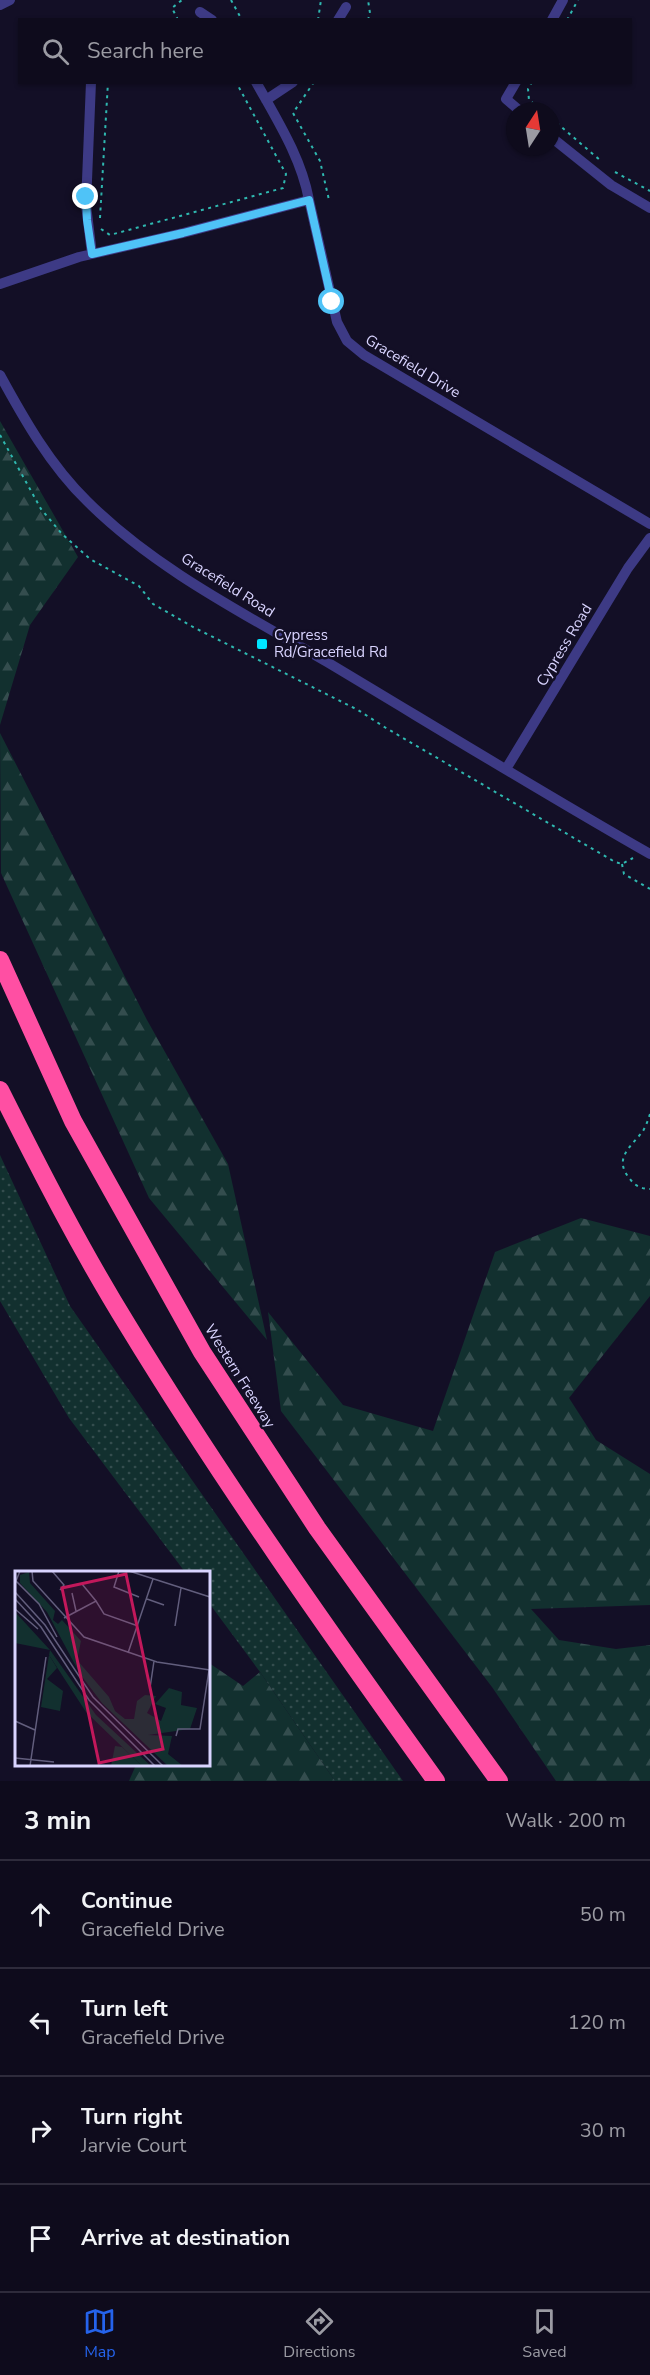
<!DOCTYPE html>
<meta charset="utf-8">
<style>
body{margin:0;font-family:"Nunito Sans",sans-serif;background:#1c1929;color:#f1f3f6}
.compass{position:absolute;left:506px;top:102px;width:54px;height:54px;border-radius:50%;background:#0e0b1c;box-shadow:0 2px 4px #0004;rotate:12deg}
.stop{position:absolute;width:18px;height:18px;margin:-14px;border:4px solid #4fc3f7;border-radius:50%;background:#fff}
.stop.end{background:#4fc3f7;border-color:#fff;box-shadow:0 2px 6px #0008}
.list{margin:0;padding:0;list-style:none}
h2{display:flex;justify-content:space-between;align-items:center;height:78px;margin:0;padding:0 24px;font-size:26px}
h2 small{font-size:20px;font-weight:400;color:#9b9ba3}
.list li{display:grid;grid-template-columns:39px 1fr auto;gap:18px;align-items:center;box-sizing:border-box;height:108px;padding:0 24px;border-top:2px solid #2e2b3b}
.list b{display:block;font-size:22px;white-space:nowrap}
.list p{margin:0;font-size:20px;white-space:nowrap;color:#9b9ba3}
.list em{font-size:20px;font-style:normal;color:#9b9ba3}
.icon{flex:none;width:33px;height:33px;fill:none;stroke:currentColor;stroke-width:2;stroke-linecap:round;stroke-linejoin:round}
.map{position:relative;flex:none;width:650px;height:1781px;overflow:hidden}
.search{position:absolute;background:#0e0b1c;box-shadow:0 2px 4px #0004;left:18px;right:18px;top:18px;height:66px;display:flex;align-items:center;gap:15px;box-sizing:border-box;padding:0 21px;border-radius:0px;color:#9b9ba3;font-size:22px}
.sheet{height:510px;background:#0e0b1c}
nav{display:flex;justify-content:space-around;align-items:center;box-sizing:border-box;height:84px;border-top:2px solid #2e2b3b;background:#0e0b1c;font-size:16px;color:#9b9ba3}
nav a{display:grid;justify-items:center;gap:3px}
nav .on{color:#2563eb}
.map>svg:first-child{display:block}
.grass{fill:url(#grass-dots)}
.forest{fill:url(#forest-firs)}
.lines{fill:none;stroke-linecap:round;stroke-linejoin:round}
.path{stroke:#2fb8b0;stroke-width:2;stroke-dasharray:3 4.5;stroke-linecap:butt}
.street{stroke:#3d3a85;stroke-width:10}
.highway{stroke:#ff4fa3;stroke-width:18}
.route{stroke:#4fc3f7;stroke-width:8}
.poi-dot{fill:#00e5ff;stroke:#130f26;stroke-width:2}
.labels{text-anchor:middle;stroke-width:5;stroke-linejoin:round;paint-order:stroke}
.street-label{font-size:15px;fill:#d9d4ff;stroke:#130f26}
.poi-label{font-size:15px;fill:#d9d4ff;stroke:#130f26;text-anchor:start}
.inset-road{fill:none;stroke:#625e7d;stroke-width:1.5}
.view{fill:#c2185b;fill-opacity:0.15;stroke:#c2185b;stroke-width:3}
.inset-edge{fill:none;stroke:#d9d4ff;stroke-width:3}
</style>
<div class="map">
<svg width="650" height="1781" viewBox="0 0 650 1781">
<defs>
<pattern id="grass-dots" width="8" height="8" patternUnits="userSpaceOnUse" patternTransform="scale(1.5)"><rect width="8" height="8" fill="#12302f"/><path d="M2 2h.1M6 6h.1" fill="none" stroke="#344d4e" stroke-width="1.8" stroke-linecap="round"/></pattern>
<pattern id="forest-firs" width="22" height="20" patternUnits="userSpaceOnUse" patternTransform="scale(1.5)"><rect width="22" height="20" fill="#12302f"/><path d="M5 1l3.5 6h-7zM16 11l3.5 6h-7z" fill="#344d4e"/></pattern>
</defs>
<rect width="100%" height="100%" fill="#130f26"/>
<path class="grass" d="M0,1155L70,1306L403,1781H335L260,1672L209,1603L208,1572H185L69,1418L0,1301Z"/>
<path class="forest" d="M0,421L78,557L30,625L0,725Z
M0,733L147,1020L228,1164L267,1340L149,1198L1,873Z
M581,1218L650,1236V1296L569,1398L596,1440L650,1474V1605L531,1609L559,1640L616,1649L650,1645V1781H556L492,1687L281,1411L268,1312L343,1405L433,1431L495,1252Z
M209,1663L243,1686L260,1672L335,1781H129L136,1765L208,1764Z"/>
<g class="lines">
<path class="path" d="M231,0L242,20
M178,20L172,8L182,0
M318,20L321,0
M368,20L370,13L368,0
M567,20L578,0
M314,82L293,113L320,161L329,200
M532,82L528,89L529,100L543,111
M551,118L601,161
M615,172L650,191
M100,218L108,82
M101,229L110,235L283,188L286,174L236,82
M0,435L41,509L62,534L90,559L139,586L153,604L193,627L358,710L386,728L615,862L622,864L633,858
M622,864L624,874L650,889
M650,1114C648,1120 646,1126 643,1131C632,1146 612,1158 630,1179C635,1186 642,1189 650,1189"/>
<path class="street" d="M0,5L10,0
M200,12L212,20
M338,20L346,7
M552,20L563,0
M91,82L86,205L92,254
M256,82C277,120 301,157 309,200
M516,82L506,99L520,111
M266,100L293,82
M551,137L611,185L650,208
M0,284L79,257L183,233L309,200L337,322L347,341L364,355L650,524
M0,375C24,419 50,465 87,501C155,569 245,614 327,662C434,726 541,792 650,854
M506,769L628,568L650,538"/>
<path class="highway" d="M0,960L73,1121L202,1352L317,1528L499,1781
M0,1090C40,1170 81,1250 128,1326C223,1482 329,1632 436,1781"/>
</g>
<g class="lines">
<path class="route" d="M86,197L87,220L92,254L183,233L309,200L332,302"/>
</g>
<rect class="poi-dot" x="256" y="638" width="12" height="12" rx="3"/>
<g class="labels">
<g class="street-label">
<text transform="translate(413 366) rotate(31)" y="5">Gracefield Drive</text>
<text transform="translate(228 585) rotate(32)" y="5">Gracefield Road</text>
<text transform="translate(564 645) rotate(-59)" y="5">Cypress Road</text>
<text transform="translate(240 1376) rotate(58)" y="5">Western Freeway</text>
</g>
<g class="poi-label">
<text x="274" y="640">Cypress<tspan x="274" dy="17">Rd/Gracefield Rd</tspan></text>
</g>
</g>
<g transform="translate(15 1571)">
<rect width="195" height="195" fill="#130f26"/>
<path d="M35,79L81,144L136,195H127L71,141L34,84Z" fill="#12302f"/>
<path d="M14,1L15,12L40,40L38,49L43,53L47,49L66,70L62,89L94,126L100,140L110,148H119L122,130L130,124L141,125L132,142L146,150L151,137L140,133L154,117L167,121L166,134L182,137L175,158L133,164L157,165L153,183L168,195H153L87,132L65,103L32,41L5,12V4ZM0,41L1,42L35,79L0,72ZM34,84L42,97L32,108L48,120L45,140L26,136ZM100,175L107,176L127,195H96Z" fill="#12302f"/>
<path class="inset-road" d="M5,0L1,10L24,33L42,66M17,0L18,10L69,66L142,91L195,99M37,0L49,14L45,19M104,0L99,16L124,26M114,0L195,26M67,13L81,30M0,21L30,54L78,126L148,195M57,22L61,40M0,28L26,56L74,129L140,195M132,28L149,34M0,38L23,58M49,47L81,30L89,43L123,55M160,55L166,17M113,82L138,8M135,117L139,90M0,150L20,159M161,165L163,158H185L194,99M0,187L39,191M15,195L31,86"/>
<path class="view" d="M111,3L148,178L84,192L47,17Z"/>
<rect width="195" height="195" class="inset-edge"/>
</g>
</svg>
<svg class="compass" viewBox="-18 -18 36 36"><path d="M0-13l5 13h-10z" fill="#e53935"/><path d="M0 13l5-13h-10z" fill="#9b9ba3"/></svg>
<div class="stop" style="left:332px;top:302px"></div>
<div class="stop end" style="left:86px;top:197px"></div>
<div class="search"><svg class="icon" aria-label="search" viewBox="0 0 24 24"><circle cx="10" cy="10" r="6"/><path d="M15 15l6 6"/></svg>Search here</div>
</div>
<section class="sheet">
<h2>3 min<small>Walk · 200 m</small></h2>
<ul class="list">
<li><svg class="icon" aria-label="ahead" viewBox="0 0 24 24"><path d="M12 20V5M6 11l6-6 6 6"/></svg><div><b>Continue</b><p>Gracefield Drive</p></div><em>50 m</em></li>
<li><svg class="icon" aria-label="left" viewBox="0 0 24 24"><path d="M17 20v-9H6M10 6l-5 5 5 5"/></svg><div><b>Turn left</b><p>Gracefield Drive</p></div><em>120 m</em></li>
<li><svg class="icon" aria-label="right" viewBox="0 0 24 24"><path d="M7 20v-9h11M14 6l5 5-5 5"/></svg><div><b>Turn right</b><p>Jarvie Court</p></div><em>30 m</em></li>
<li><svg class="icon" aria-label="arrive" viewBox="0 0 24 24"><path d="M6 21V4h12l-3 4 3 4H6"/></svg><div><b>Arrive at destination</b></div></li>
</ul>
</section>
<nav>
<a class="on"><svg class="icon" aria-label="map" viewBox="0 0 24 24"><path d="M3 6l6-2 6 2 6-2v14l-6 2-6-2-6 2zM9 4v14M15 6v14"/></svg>Map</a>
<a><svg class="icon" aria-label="directions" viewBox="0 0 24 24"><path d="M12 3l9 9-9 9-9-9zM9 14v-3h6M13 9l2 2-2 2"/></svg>Directions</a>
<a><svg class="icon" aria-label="saved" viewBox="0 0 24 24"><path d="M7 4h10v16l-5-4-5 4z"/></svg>Saved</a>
</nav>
